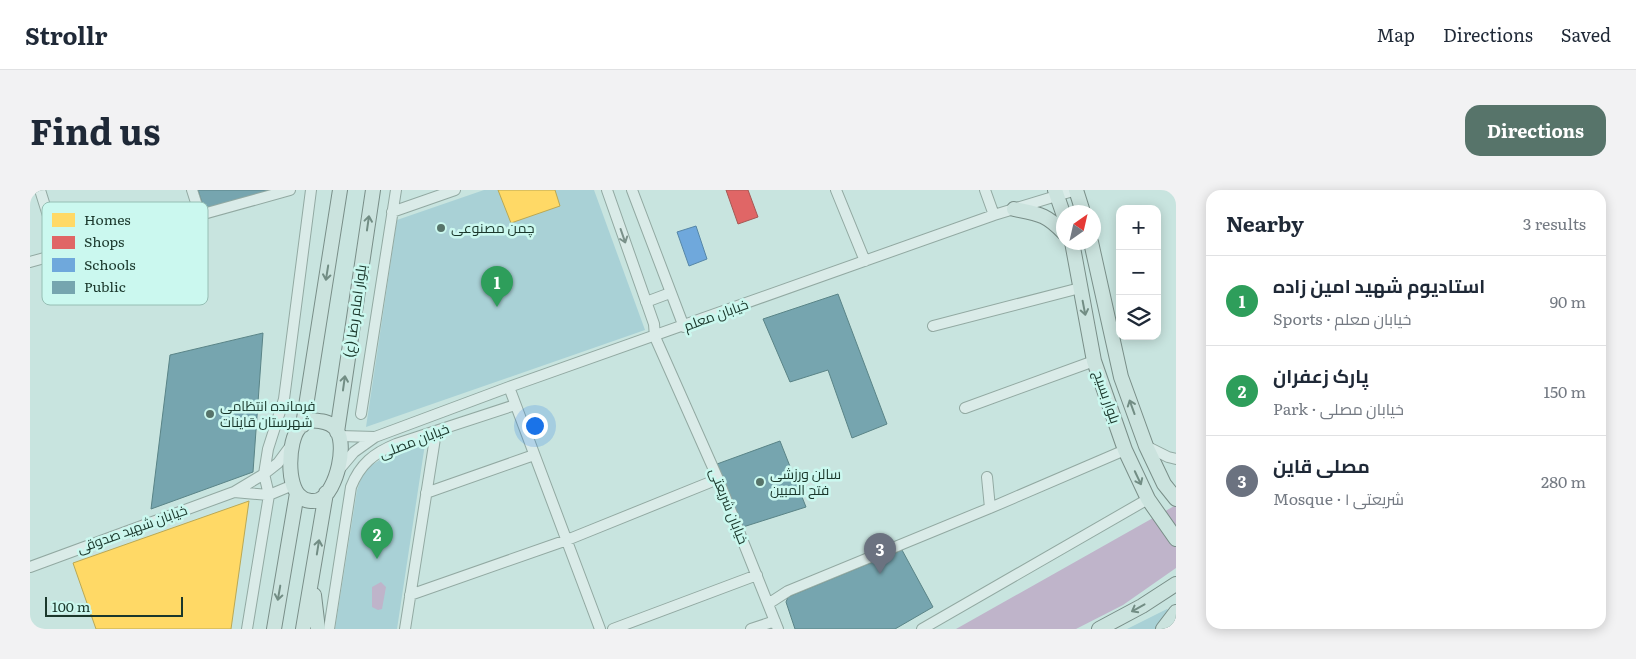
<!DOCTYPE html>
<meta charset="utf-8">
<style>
body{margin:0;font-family:Literata,Cairo,serif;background:#f2f2f3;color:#1f2937}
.controls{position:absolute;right:15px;top:15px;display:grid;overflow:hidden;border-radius:10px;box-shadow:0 2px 12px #0003}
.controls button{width:45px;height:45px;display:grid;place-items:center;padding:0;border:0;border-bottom:1px solid #e0e1e3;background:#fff;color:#1f2937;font:25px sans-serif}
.compass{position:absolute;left:1026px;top:15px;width:45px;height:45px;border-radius:50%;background:#fff;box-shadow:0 2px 12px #0003;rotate:34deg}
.scale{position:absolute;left:15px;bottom:12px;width:138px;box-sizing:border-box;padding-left:5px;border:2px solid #1a372b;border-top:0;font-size:14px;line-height:18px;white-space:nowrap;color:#1a372b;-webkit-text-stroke:4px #cbf8ef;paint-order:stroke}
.you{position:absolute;left:504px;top:235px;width:18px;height:18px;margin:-12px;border:4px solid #fff;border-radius:50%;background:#1a73e8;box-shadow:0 0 0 8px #1a73e833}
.badge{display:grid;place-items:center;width:32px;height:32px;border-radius:50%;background:#57746a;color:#fff;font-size:16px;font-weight:700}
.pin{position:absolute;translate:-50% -41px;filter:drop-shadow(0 1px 2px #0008)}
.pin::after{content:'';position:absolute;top:26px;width:18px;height:15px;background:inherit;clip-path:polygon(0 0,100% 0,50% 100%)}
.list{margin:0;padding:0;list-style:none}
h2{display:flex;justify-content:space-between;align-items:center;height:65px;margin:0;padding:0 20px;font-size:21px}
h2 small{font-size:16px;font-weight:400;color:#747a83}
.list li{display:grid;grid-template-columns:32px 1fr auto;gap:15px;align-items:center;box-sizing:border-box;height:90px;padding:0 20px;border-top:1px solid #e0e1e3}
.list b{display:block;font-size:19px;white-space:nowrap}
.list p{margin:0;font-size:16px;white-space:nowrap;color:#747a83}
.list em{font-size:16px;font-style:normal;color:#747a83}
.icon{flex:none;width:28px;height:28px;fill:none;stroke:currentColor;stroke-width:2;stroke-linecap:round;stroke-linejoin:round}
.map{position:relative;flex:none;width:1146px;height:439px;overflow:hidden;border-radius:15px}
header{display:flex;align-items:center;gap:30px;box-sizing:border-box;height:70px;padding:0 25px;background:#fff;border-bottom:1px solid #e0e1e3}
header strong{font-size:24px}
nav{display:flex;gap:28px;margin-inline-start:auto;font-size:18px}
.intro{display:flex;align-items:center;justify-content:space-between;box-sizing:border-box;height:120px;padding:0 30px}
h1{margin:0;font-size:35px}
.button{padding:12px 22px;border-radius:15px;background:#57746a;color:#fff;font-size:18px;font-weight:700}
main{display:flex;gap:30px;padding:0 30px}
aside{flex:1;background:#fff;border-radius:15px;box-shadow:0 2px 12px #0003}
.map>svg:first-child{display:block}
.green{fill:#a9d1d6}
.water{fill:#bfb4ca}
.homes{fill:#ffd966;stroke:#baa854}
.shops{fill:#e06666;stroke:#a55854}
.schools{fill:#6fa8dc;stroke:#5686a7}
.public{fill:#76a5af;stroke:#5a8487}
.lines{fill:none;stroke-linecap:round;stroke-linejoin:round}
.minor-casing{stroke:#92a9a2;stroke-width:12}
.major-casing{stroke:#798e88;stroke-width:16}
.minor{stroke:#daebe8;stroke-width:10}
.major{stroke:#cbe3de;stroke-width:14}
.oneway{stroke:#728d84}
.oneway2{stroke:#7a918a}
.poi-dot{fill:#57746a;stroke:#cbf8ef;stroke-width:2}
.labels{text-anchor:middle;stroke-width:5;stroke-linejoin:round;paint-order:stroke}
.poi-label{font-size:14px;fill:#1a372b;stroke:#cbf8ef;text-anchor:start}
.street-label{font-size:14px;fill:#1a372b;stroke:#cbf8ef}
.key{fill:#cbf8ef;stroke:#96beb4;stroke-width:1}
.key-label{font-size:14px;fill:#1a372b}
</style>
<header>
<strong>Strollr</strong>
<nav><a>Map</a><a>Directions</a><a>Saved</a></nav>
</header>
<div class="intro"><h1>Find us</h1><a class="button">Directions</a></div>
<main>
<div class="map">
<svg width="1146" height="439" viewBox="0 0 1146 439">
<rect width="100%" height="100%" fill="#c8e4df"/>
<path class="green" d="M454,0H564L615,140L336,237L367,30Z
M395,254L367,439H305L327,300L333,283L342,275L356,266Z
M1137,419L1139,421L1125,439H1097Z"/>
<path class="water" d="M1146,315V378L1093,415L1046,439H926Z
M351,392L356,397L352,419L348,420L342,417V397Z"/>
<path class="homes" d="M468,0H525L530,16L481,33Z
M219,311L201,439H66L43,373Z"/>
<path class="shops" d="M696,0H718L728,27L708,34Z"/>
<path class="schools" d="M666,36L677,69L659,76L647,42Z"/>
<path class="public" d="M168,0H243L178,18L173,16Z
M808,104L857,234L822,248L798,180L760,192L733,129Z
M233,143L223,282L121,319L140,165Z
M750,251L776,317L713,337L687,274Z
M872,360L903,417L865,439H765L756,412L758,407Z"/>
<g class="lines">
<defs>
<path id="minor" d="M10,0L30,64
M162,0L170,25
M577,0L624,134L625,147L688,289L748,439
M602,0L654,137
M806,0L835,71
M955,0L964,25
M362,22L425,0
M0,72L260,0
M616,112L640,103
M903,136L1050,98
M479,197L570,439
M935,218L1064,171
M331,224L366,0
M310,246L345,247
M262,254L248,273L234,284L204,302L239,305L263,295
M1116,256L1138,267L1146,269
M308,281L324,262L345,247L479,197L964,25L1046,0
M957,287L960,318
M396,303L504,265
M0,377L204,302
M380,405L537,350L688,289
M738,414L758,401L960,318L1095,260
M217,439L239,305L234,284L238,259L254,209L281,0
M299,439L321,297C330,274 344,263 366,254L485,215
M375,439L406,242
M583,439L727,385
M721,439L745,431
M892,439L1118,309"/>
<path id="major" d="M1025,0L1034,26
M1046,0L1053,22
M984,19C1009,24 1016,24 1034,43
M1042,52L1064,171L1095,260L1118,309L1146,349
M1061,52L1091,187L1116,256L1134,294L1146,309
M278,230C287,231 297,230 304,237C319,250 307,302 289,310C283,312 275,311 271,307C256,296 258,251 269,238C271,235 276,233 278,230Z
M273,235L310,0
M307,242L343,0
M284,405L288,439
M244,439L267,303
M273,439L296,303
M1069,439L1112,416L1146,394
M1133,439L1146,422"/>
</defs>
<use href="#minor" class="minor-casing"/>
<use href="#major" class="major-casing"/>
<use href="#minor" class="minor"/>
<use href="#major" class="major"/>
</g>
<defs><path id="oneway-shaft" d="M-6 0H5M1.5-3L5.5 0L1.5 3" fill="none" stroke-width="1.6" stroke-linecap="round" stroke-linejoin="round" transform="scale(1.25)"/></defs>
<g class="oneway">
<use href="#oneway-shaft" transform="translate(338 33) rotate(-82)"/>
<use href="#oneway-shaft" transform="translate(297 83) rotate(99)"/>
<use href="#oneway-shaft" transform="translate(1054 118) rotate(79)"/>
<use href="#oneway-shaft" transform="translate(314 193) rotate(-82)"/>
<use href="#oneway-shaft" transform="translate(1102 217) rotate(-110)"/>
<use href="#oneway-shaft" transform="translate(1108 288) rotate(65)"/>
<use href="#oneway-shaft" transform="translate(288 357) rotate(-81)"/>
<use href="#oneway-shaft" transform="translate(249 403) rotate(100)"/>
<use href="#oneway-shaft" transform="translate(1108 418) rotate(151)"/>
</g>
<use class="oneway2" href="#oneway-shaft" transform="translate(593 46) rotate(71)"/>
<g class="poi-dot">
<circle cx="411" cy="38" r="5"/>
<circle cx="180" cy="224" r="5"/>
<circle cx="730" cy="292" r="5"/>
</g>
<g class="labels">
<g class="poi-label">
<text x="421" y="43">چمن مصنوعی</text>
<text x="190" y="221">فرمانده انتظامی<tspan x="190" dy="16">شهرستان قاینات</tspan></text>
<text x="740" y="289">سالن ورزشی<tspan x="740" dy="16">فتح المبین</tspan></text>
</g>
<g class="street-label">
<text transform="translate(325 121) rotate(-82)" y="5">بلوار امام رضا (ع)</text>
<text transform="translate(686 125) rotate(-20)" y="5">خیابان معلم</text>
<text transform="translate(1077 207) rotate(71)" y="5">بلوار بسیج</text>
<text transform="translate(384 251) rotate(-21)" y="5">خیابان مصلی</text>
<text transform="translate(699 316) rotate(68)" y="5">خیابان شریعتی</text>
<text transform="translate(102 339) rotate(-20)" y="5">خیابان شهید صدوقی</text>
</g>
</g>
<rect x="12" y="12" width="166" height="103" rx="8" class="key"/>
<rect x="22" y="23" width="23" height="14" fill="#ffd966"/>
<rect x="22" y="46" width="23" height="13" fill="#e06666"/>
<rect x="22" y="68" width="23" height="14" fill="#6fa8dc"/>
<rect x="22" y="91" width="23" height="13" fill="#76a5af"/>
<g class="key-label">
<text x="54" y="35">Homes</text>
<text x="54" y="57">Shops</text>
<text x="54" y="80">Schools</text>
<text x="54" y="102">Public</text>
</g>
</svg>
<div class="controls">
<button>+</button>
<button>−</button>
<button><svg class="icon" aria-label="layers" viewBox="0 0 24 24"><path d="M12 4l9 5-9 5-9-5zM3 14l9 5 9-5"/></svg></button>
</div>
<svg class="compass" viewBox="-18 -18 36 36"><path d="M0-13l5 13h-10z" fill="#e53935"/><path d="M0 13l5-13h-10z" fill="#747a83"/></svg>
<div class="scale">100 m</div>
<div class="you"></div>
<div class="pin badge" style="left:467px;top:117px;background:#2e9e5b">1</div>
<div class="pin badge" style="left:347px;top:369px;background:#2e9e5b">2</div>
<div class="pin badge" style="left:850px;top:384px;background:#6b7280">3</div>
</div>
<aside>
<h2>Nearby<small>3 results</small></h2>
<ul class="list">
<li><span class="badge" style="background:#2e9e5b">1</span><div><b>استادیوم شهید امین زاده</b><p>Sports · خیابان معلم</p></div><em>90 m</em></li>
<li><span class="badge" style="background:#2e9e5b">2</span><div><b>پارک زعفران</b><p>Park · خیابان مصلی</p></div><em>150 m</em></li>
<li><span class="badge" style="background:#6b7280">3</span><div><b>مصلی قاین</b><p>Mosque · شریعتی ۱</p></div><em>280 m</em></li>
</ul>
</aside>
</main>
